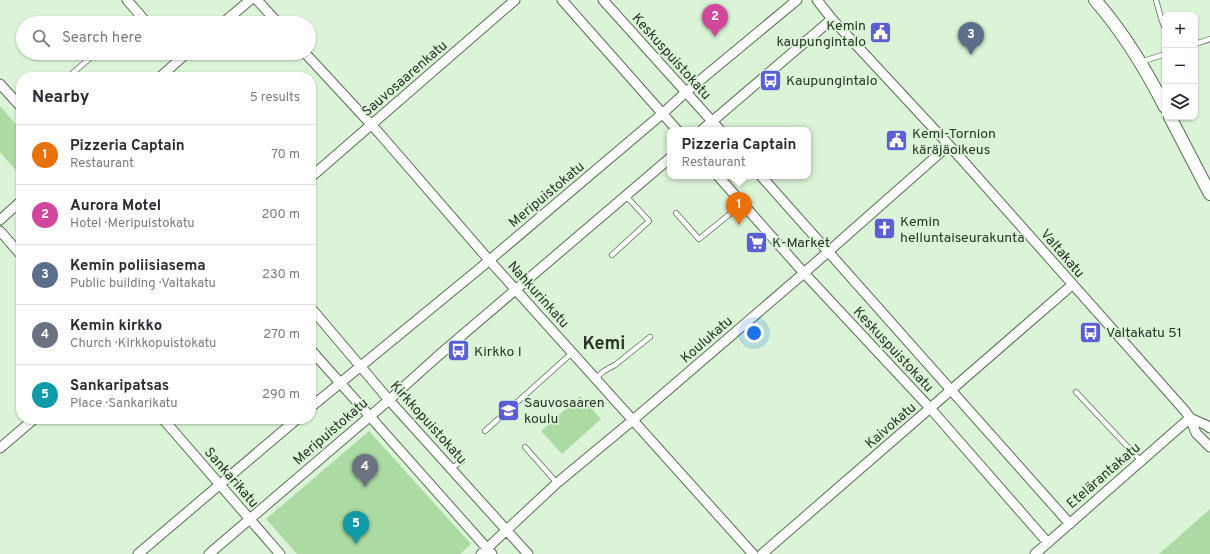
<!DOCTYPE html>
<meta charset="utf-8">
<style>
body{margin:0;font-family:Overpass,sans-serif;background:#f2f2f3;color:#2b2b33}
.controls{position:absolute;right:12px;top:12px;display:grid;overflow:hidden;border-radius:8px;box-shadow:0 1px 3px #0004}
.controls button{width:36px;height:36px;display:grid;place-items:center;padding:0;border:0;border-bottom:1px solid #e1e1e2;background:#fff;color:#2b2b33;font:20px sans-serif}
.you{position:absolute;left:754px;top:333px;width:14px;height:14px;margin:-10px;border:3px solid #fff;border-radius:50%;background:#1a73e8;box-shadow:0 0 0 6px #1a73e833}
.badge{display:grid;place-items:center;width:26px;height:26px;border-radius:50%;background:#5c5ed6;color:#fff;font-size:13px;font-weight:700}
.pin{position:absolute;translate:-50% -33px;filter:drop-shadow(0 1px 2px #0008)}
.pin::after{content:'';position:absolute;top:21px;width:14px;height:12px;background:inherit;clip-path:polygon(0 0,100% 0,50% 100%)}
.popup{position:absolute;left:667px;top:127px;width:144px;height:52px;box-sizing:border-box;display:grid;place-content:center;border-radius:8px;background:#fff;filter:drop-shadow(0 1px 3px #0005);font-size:13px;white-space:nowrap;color:#7c7c81}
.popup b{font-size:15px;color:#2b2b33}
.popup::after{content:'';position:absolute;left:50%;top:100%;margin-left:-8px;border:8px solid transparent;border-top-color:#fff}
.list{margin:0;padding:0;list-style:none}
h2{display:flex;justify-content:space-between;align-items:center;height:52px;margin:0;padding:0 16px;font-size:17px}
h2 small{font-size:13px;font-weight:400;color:#7c7c81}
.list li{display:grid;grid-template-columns:26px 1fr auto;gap:12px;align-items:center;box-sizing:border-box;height:60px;padding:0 16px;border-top:1px solid #e1e1e2}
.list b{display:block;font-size:15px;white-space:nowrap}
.list p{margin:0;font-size:13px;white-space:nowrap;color:#7c7c81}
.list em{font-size:13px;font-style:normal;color:#7c7c81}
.icon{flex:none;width:22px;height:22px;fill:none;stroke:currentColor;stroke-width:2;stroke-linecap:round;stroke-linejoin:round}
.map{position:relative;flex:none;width:1210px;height:554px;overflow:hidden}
.search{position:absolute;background:#fff;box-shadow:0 1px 3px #0004;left:16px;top:16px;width:300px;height:44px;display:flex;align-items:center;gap:10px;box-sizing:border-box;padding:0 14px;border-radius:22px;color:#7c7c81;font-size:15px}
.panel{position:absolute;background:#fff;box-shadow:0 1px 3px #0004;left:16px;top:72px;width:300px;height:352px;border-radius:16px}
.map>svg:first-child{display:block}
.green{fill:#abdba2}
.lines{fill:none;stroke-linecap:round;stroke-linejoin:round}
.service-casing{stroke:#586e54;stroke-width:6}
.minor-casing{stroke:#586e54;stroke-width:11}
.secondary-casing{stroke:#586e54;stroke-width:14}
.service{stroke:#fff;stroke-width:4.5}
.minor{stroke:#fff;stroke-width:9}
.secondary{stroke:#fff;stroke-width:12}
.labels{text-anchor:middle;stroke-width:3.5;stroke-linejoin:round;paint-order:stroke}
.poi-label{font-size:14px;fill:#2b352a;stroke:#dbf4d7;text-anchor:start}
.street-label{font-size:14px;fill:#2b352a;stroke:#dbf4d7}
.district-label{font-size:18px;font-weight:bold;fill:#2b352a;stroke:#dbf4d7}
</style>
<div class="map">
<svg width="1210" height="554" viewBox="0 0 1210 554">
<rect width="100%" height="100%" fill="#dbf4d7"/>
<path class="green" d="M0,106L21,130V176L0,152Z
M580,396L601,419L562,454L541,431Z
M369,431L471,544L460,554H297L266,519Z
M1210,509V554H1159Z"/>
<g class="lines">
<defs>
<path id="service" d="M1156,0L1161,18L1165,29
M130,23L139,14
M1195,44L1210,39
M1141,62L1165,54
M68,77L96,53
M676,213L699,239L742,204
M612,255L649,221L626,196
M596,378L604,371L615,365L650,337
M1076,392L1141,461
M485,431L573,352
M525,447L557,483
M452,468L462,461"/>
<path id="minor" d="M127,0L147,23
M257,0L278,23
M562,0L677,130
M603,0L720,130
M817,0L832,19L949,145L1186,412L1190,418L1196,433L1210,447
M223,23L250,0
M305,53L379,133L489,260L753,554
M160,77L187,53
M0,84L21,107
M702,130L832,19
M718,176L804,273L930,408L1048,543
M761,176L1070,524
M311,177L515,0
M0,220L21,201
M0,231L21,255
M311,308L389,400L528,554
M311,350L492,554
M311,407L479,269L662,114L686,92L797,0
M1190,418L1206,425L1210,428
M163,419L280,554
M0,448L34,419
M138,554L297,419
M209,554L389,400L439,355L670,158
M481,554L557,483L633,420L804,273L949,145
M762,554L1072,285
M1035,554L1190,418"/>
<path id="secondary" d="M1095,0C1124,33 1145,68 1165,107
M1170,117L1210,194"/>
</defs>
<use href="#service" class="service-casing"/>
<use href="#minor" class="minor-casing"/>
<use href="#secondary" class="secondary-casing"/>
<use href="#service" class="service"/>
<use href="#minor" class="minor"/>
<use href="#secondary" class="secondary"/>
</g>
<defs>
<symbol id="civic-square" viewBox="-11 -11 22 22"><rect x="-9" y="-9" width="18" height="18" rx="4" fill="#5c5ed6" stroke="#dbf4d7"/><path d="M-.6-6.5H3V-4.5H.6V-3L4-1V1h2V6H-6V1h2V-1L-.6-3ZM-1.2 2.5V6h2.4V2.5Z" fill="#fff"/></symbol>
<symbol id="bus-square" viewBox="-11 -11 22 22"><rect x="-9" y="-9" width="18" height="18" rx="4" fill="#5c5ed6" stroke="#dbf4d7"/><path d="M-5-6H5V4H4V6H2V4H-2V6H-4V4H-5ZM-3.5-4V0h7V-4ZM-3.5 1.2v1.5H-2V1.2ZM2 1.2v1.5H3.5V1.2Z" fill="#fff"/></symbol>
<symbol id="church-square" viewBox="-11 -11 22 22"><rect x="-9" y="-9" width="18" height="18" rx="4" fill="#5c5ed6" stroke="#dbf4d7"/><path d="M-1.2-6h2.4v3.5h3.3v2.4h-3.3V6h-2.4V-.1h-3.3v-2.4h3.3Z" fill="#fff"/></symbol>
<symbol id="supermarket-square" viewBox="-11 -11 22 22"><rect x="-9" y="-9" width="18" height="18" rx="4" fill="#5c5ed6" stroke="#dbf4d7"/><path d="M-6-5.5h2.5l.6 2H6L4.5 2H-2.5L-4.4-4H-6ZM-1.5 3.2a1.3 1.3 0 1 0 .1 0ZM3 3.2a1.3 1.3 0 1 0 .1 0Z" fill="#fff"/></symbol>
<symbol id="school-square" viewBox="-11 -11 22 22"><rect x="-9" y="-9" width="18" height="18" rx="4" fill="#5c5ed6" stroke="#dbf4d7"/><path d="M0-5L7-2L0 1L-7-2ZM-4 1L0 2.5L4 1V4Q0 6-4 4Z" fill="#fff"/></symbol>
</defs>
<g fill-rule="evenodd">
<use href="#civic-square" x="868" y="20" width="25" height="25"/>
<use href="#bus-square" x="758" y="68" width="25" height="25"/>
<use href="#civic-square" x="884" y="128" width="25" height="25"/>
<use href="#church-square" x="872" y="216" width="25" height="25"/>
<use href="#supermarket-square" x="744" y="230" width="25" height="25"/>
<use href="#bus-square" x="1078" y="320" width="25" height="25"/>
<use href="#bus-square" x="446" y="338" width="25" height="25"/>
<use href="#school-square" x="496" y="398" width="25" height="25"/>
</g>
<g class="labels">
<g class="poi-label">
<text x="866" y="30" text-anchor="end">Kemin<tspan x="866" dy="16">kaupungintalo</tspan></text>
<text x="786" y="85">Kaupungintalo</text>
<text x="912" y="138">Kemi-Tornion<tspan x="912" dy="16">käräjäoikeus</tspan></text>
<text x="900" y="226">Kemin<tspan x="900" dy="16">helluntaiseurakunta</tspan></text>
<text x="772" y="247">K-Market</text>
<text x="1106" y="337">Valtakatu 51</text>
<text x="474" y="356">Kirkko I</text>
<text x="524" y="407">Sauvosaaren<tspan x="524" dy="16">koulu</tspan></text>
</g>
<g class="street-label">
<text transform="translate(672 56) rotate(48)" y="5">Keskuspuistokatu</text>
<text transform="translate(404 78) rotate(-41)" y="5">Sauvosaarenkatu</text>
<text transform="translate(546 194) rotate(-40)" y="5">Meripuistokatu</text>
<text transform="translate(1063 253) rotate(49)" y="5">Valtakatu</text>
<text transform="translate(539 294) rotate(48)" y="5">Nahkurinkatu</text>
<text transform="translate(706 339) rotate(-41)" y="5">Koulukatu</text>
<text transform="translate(894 349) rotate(47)" y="5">Keskuspuistokatu</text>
<text transform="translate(429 422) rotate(48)" y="5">Kirkkopuistokatu</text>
<text transform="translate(890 425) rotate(-41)" y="5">Kaivokatu</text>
<text transform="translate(330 431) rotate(-41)" y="5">Meripuistokatu</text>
<text transform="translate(1103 475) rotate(-41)" y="5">Etelärantakatu</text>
<text transform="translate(232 477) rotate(49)" y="5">Sankarikatu</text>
</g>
<g class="district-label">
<text x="604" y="349">Kemi</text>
</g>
</g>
</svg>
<div class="controls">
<button>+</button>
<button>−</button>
<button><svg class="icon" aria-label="layers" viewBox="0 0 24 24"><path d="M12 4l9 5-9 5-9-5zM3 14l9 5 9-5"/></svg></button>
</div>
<div class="you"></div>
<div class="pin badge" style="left:739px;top:225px;background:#e8710a">1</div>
<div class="popup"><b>Pizzeria Captain</b>Restaurant</div>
<div class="pin badge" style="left:715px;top:37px;background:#d1479c">2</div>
<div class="pin badge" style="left:971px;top:55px;background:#5c6f8a">3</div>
<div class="pin badge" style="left:365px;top:487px;background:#6b7280">4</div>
<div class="pin badge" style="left:356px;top:544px;background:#0f9aa8">5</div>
<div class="search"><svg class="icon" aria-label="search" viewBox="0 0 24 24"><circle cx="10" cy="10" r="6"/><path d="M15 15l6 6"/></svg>Search here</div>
<section class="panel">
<h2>Nearby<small>5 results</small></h2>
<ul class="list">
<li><span class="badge" style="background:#e8710a">1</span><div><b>Pizzeria Captain</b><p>Restaurant</p></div><em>70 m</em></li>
<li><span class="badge" style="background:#d1479c">2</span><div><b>Aurora Motel</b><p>Hotel · Meripuistokatu</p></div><em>200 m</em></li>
<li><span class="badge" style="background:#5c6f8a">3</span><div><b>Kemin poliisiasema</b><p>Public building · Valtakatu</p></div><em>230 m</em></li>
<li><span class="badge" style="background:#6b7280">4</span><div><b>Kemin kirkko</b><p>Church · Kirkkopuistokatu</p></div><em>270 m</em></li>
<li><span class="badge" style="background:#0f9aa8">5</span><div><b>Sankaripatsas</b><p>Place · Sankarikatu</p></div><em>290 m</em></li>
</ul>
</section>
</div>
